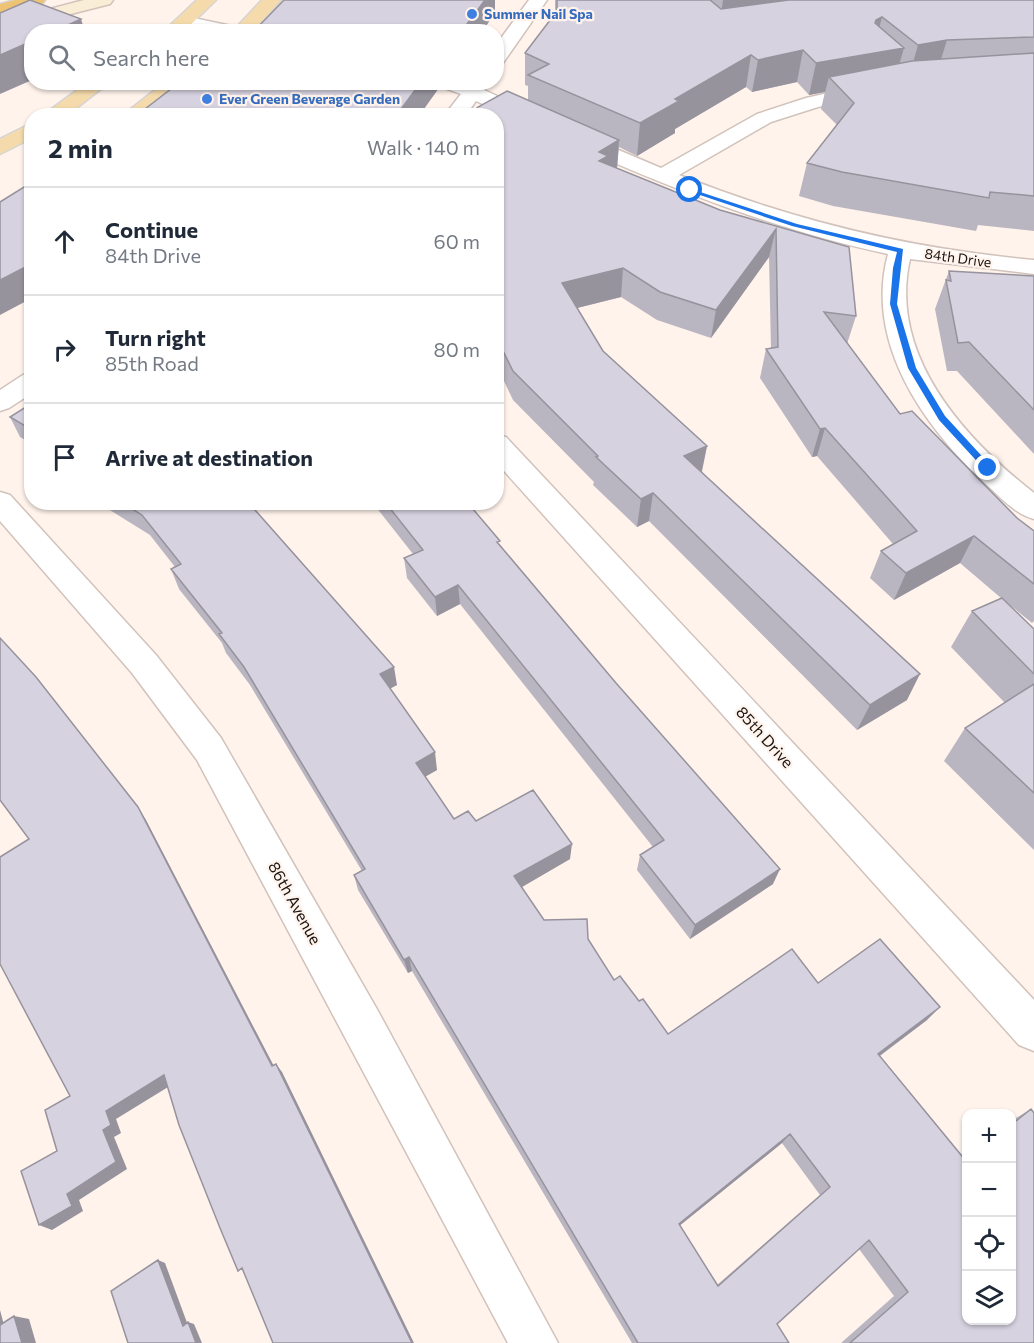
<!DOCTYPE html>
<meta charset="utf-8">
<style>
body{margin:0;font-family:Commissioner,sans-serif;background:#f2f2f3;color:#1f2937}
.controls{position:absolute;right:18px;bottom:18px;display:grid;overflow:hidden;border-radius:12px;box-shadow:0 2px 4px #0004}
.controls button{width:54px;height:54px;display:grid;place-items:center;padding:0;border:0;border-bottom:2px solid #e0e1e3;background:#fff;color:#1f2937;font:30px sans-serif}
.stop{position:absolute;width:18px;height:18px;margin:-14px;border:4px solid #1a73e8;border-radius:50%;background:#fff}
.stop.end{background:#1a73e8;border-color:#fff;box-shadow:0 2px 6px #0008}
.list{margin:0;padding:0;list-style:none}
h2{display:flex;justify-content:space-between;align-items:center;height:78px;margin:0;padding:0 24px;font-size:26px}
h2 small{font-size:20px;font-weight:400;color:#747a83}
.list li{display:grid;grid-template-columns:39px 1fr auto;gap:18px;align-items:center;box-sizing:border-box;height:108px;padding:0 24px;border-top:2px solid #e0e1e3}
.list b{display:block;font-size:22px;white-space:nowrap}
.list p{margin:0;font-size:20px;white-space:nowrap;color:#747a83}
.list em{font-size:20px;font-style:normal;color:#747a83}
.icon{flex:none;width:33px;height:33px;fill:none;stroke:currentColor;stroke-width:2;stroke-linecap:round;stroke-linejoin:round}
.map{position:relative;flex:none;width:1034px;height:1343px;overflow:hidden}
.search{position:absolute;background:#fff;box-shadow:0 2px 4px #0004;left:24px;top:24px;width:480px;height:66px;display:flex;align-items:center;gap:15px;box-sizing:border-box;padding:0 21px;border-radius:24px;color:#747a83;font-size:22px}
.panel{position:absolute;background:#fff;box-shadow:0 2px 4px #0004;left:24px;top:108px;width:480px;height:402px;border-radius:24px}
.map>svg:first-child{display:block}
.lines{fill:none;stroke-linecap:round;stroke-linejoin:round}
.street-casing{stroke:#d1c3bb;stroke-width:3}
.secondary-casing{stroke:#d1c3bb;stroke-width:3}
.primary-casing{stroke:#d6d5d4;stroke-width:3}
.highway-casing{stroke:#d6d5d4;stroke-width:3}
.street{fill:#fff;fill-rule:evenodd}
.secondary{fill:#faedd5;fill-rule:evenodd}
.primary{fill:#f5dbac;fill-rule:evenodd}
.highway{fill:#efc374;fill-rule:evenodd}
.wall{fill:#b9b5c1;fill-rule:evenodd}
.shaded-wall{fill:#96939d}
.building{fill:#d7d2e0;stroke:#96939d;stroke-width:1.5;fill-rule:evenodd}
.route{fill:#1a73e8}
.shop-dot{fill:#3f7fe0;stroke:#fff3ec;stroke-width:2}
.labels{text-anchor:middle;stroke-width:4.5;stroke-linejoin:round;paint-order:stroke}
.far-shop-label{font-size:14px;font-weight:bold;fill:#366cbe;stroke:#fff3ec;text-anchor:start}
.far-street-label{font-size:14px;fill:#191411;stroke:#fff3ec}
.street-label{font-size:16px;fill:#191411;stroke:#fff3ec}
</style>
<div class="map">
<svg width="1034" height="1343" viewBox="0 0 1034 1343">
<rect width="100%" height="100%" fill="#fff3ec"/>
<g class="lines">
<defs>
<path id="street" d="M529,0H547L503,63L496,64V45Z
M184,16L241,28L244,32H208L178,25L175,21Z
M437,82H489L484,90L539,115L542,119L539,123H525L476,101L465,116H444L461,94L439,86Z
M868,84L875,86L878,90L875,94L818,107L771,122L679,175C794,221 911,249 1034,260V274L910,259C888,355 964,438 1034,493V519C1015,514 1000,497 986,484C924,427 864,343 888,254C776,230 672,189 569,143L566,139L569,135H583L661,168L757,114L806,98Z
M32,373V393L9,408L0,411V390L23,375Z
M496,435L506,437L1034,1000V1051L1019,1045L496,462Z
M0,492L10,495L156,655L221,738L378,1011L558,1343H508L197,760L132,673L0,521Z"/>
<path id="secondary" d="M84,0H113L110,4L0,32V22Z"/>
<path id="primary" d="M197,0H216L183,32H163Z
M262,0H281L252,32H232Z
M88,82H110L66,116H42Z
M165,82H187L145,116H122Z
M32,123V138L0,154V139Z"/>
<path id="highway" d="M15,0H45L42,4L0,14V4Z"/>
</defs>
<use href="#street" class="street-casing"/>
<use href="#secondary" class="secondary-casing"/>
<use href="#primary" class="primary-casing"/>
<use href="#highway" class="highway-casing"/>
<use href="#street" class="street"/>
<use href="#secondary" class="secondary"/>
<use href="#primary" class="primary"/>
<use href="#highway" class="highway"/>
</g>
<path class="wall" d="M555,0H1034V231L978,225L976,231L833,206L799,196L807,163L837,125L821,109L825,92L809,95L797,82L752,92L746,87L675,129V133L637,156L619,147L617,168L720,210L849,247L856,316L847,344L900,414L1017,518L1034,531V621L1032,623L1005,601L1034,629V850L944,761L965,728L1005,703L951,647L972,611L1001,598L960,563L894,600L870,578L881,551L893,544L817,456L812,457L760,378L766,349H771L769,257L711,338L657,320L621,297L577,308L603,351L707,446L702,472L907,700L857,730L649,521L637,527L593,485L594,482L513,400L496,364V116L528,100V86L525,85V53L555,14Z
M949,271L1034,276V454L957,371H947L935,309Z
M32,403V444L20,437L10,417Z
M97,502H248L397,685L390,688L437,770L425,777L454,819L476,821L570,859L522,887L544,920L588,939L614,980L639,1001L668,1034L818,983L927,1020L880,1056L966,1160V1159V1320H1011V1121L1031,1109L1034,1343H841L894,1296L859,1249L777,1324L789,1343H632L412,971L408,973L358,890L354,875L362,871L250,685L226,653L222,643L179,589L171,569L175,567L150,535ZM782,1143L820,1195L717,1285L679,1226Z
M372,502H467L500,545L773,884L690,939L637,870L640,855L653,847L460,604L437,616L407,578L404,558L413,554Z"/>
<path class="shaded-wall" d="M485,0H495V13L482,32H461Z
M723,0H916L719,30Z
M882,17L874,48L876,20Z
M81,19L85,32H53Z
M947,40L937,72L909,77L918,45Z
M32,41V80L0,94V55Z
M904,48L895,79L829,77L825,92L809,95L816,63Z
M803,50L797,82L752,92L758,60Z
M751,55L746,87L675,129V133L637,156L640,123L675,99Z
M421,82H439V88L419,116H396Z
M619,140L617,168L598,189L599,152Z
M776,229L769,257L711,338L716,310Z
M29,265L32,271V298L0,315V280Z
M623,268L621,297L561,312L562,283Z
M825,428L817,456L812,457L820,429Z
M707,446L701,474L684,456Z
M653,493L649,521L637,527L641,499Z
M974,536L960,563L894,600L906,573Z
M458,585L460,604L437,616L435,597Z
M394,667L397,685L384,692L380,674Z
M920,674L907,700L857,730L870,705Z
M435,752L437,770L419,780L416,763Z
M138,807L146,820L278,1074L272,1066Z
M572,844L570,859L515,891L514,876Z
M780,869L773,884L690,939L695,925Z
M409,957L412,971L408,973L404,960Z
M940,1007L927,1020L867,1065L878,1054Z
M276,1064L282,1072L414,1343H412Z
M164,1075L173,1084L116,1119L121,1133L114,1137L127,1169L79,1200L83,1211L52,1230L39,1225L67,1194L103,1130L106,1111Z
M790,1134L782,1143L673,1231L679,1224Z
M158,1260L165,1263L189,1328L183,1326Z
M0,1310L6,1333L0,1332Z
M14,1316L29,1319L36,1343H22Z
M188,1322L194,1324L202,1343H196Z"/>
<path class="building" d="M30,0L81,19L53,32H32V41L0,55V13Z
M284,0H485L461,32H253Z
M557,0H710L721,9L789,0H1034V37L947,40L918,45L882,17L876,20L875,23L904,48L816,63L803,50L758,60L751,55L675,99L679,101L640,123L528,75L549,64L525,53L557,11Z
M1034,53V196L990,192L989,198L842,172L807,163L854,103L829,77L912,61Z
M180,82H421L396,116H136Z
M507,91L619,140L599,152L608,156L599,161L720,210L849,247L856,316L824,312L900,414L912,411L1017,518L1034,531V584L974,536L906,573L881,551L917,531L825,428L820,429L766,349L778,347L776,229L716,310L660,292L623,268L562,283L603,351L707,446L684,456L920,674L870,705L653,493L641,499L596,457L598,456L513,371L496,337V116H468L478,107Z
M32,182V267L29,265L0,280V202Z
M949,271L1034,276V410L969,342L958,343L946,280L951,281Z
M32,403V430L10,417Z
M121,502H248L394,667L380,674L435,752L416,763L454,819L468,811L476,821L533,790L572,844L514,876L544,920L587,919L588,939L614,980L620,976L639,1001L643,999L668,1034L792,949L818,983L880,939L940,1007L878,1054L966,1161V1320H1011V1125L1031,1109L1034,1113V1343H850L908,1292L869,1240L777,1324L789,1343H638L409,957L404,960L354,875L365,869L244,667L219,634L222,633L171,569L181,564L142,515ZM790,1134L830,1187L718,1286L679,1224Z
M385,502H467L500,541L497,542L616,683L780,869L695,925L640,855L664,840L458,585L435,597L404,558L423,550Z
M1002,598L1034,629V674L972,611Z
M0,638L36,677L138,807L272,1066L276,1064L412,1343H273L242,1268L238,1271L220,1228L179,1125L164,1075L106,1111L111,1125L103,1130L116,1162L67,1194L72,1206L39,1225L21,1171L57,1151L45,1110L70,1096L0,964V857L29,839L0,800Z
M1034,684V793L965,728Z
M158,1260L183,1326L188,1322L196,1343H128L111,1291Z
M14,1316L22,1343H0V1325Z"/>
<path class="route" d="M688,188L797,224L903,249L897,304L916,368L945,416L991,466V470H985L939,420L908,368L890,304L893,268L897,252L792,226L688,191Z"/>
<g class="shop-dot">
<circle cx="472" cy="14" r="6"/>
<circle cx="207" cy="99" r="6"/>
</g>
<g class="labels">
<g class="far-shop-label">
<text x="484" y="19">Summer Nail Spa</text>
<text x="219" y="104">Ever Green Beverage Garden</text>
</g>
<g class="far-street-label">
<text transform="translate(958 258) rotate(8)" y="5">84th Drive</text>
</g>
<g class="street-label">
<text transform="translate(765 737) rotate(48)" y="6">85th Drive</text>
<text transform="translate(295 903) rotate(61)" y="6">86th Avenue</text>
</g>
</g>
</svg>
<div class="controls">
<button>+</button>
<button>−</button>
<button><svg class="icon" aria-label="locate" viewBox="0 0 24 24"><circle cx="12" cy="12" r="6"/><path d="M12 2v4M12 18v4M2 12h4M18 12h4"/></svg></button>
<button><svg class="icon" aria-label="layers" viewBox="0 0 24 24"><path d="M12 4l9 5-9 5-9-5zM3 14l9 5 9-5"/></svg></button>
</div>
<div class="stop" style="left:690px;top:190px"></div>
<div class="stop end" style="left:988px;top:468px"></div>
<div class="search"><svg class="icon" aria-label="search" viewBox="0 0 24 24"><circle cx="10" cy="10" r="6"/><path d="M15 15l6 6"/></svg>Search here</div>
<section class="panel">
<h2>2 min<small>Walk · 140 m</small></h2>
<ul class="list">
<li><svg class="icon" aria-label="ahead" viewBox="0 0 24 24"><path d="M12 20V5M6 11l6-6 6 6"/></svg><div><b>Continue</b><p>84th Drive</p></div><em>60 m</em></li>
<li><svg class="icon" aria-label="right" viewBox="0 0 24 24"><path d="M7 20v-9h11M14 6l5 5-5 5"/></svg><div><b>Turn right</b><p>85th Road</p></div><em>80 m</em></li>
<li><svg class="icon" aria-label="arrive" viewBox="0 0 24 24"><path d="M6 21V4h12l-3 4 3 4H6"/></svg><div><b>Arrive at destination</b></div></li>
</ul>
</section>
</div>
